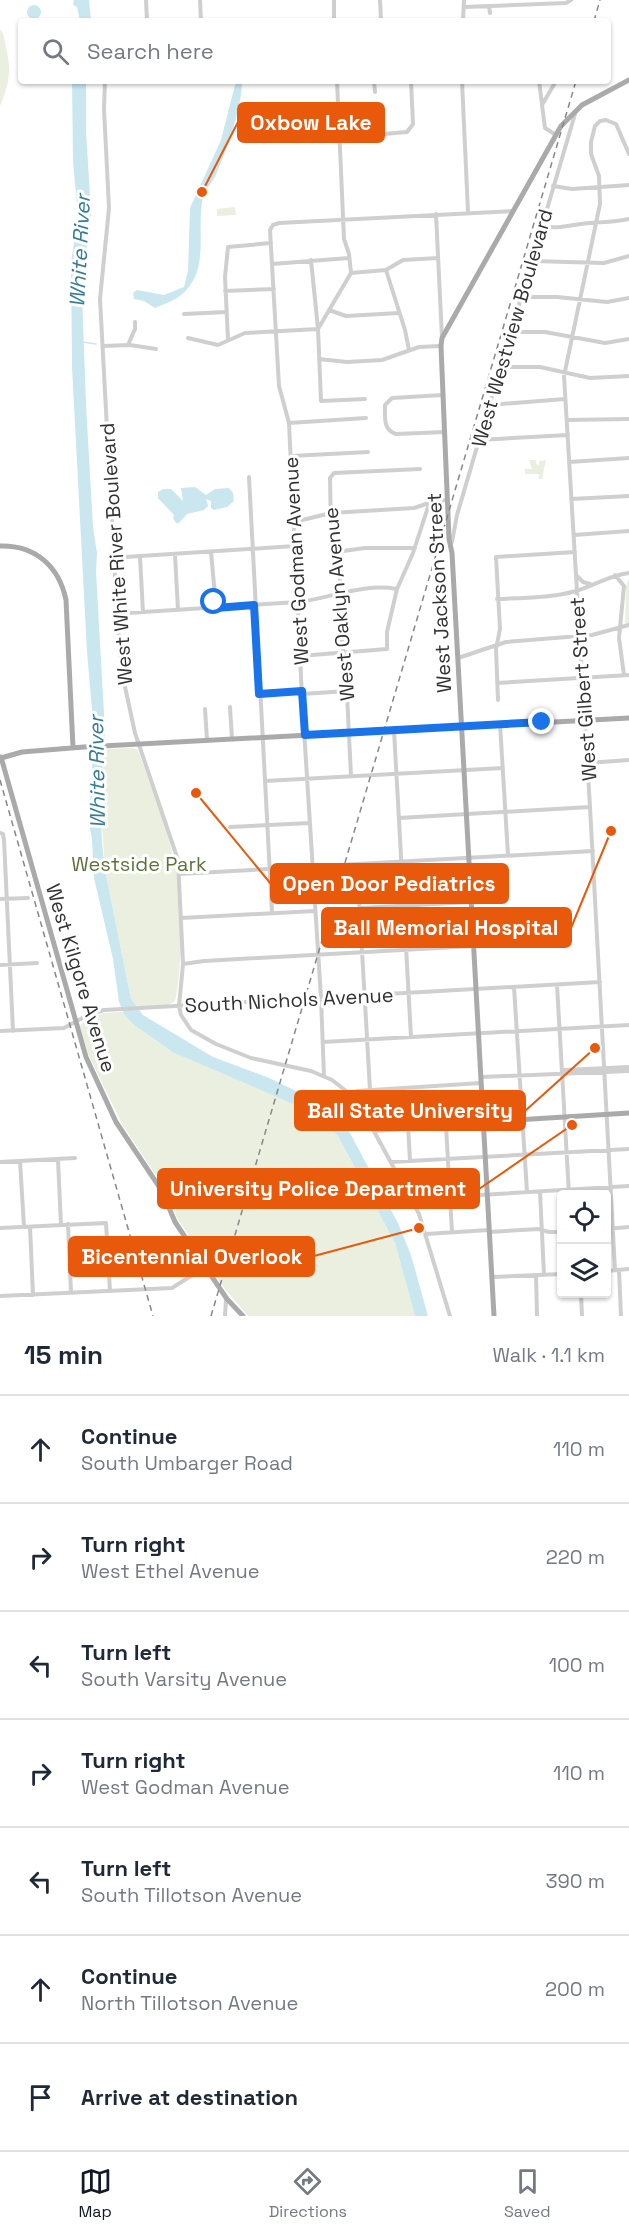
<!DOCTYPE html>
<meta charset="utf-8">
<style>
body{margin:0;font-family:"Space Grotesk",sans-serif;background:#f6f6f7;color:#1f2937}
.controls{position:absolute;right:18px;bottom:18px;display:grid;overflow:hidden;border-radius:6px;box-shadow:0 2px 4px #0004}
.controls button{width:54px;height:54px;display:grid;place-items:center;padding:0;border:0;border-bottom:2px solid #e0e1e3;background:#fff;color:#1f2937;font:30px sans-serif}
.stop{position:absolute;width:18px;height:18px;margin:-14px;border:4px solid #1a73e8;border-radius:50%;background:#fff}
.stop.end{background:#1a73e8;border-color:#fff;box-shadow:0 2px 6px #0008}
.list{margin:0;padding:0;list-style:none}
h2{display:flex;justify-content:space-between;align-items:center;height:78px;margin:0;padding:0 24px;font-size:26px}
h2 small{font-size:20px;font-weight:400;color:#747a83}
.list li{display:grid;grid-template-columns:39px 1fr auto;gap:18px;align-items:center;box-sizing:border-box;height:108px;padding:0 24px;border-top:2px solid #e0e1e3}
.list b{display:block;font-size:22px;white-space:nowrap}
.list p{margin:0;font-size:20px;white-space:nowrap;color:#747a83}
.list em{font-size:20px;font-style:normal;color:#747a83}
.icon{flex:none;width:33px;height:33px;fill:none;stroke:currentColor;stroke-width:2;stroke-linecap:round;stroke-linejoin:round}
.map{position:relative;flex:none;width:629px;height:1316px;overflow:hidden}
.search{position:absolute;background:#fff;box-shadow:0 2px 4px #0004;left:18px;right:18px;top:18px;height:66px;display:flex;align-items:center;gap:15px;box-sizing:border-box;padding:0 21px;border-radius:6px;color:#747a83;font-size:22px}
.sheet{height:834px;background:#fff}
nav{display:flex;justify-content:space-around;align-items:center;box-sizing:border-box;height:84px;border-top:2px solid #e0e1e3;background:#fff;font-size:16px;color:#747a83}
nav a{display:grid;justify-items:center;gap:3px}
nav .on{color:#111827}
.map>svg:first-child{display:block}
.green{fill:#eaefdf}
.water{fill:#cae7f0}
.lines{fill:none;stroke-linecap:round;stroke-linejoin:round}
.stream{stroke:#cae7f0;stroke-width:1.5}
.minor{stroke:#cfcfcf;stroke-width:4}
.major{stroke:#aaa;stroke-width:5}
.rail{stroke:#878787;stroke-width:1.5;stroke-dasharray:6 4.5;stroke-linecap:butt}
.route{stroke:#1a73e8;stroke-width:8}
.labels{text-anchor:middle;stroke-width:6;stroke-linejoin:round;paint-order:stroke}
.street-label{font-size:20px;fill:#323232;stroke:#fff}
.park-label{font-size:20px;fill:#5c7339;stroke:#fff}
.water-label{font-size:21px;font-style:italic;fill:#347d97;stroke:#fff}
.leader{fill:none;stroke:#e8590c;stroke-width:2}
.callout-dot{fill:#e8590c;stroke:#fff;stroke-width:2}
.callout{fill:#e8590c;stroke:#e8590c;stroke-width:2}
.callout-label{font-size:21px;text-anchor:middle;font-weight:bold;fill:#fff}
</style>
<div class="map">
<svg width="629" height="1316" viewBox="0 0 629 1316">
<rect width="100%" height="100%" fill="#fff"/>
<path class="green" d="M0,30L3,33C10,65 13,75 0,106Z
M235,207L236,215L217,216V209Z
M529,460H536V464L539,465V461L546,460L542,479H539V474H525V469H532Z
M629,578V623L625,625L626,587Z
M132,748L138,750C150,784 164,819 173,855C183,895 183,956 176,997L175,1001L168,1005L135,1007L131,999L105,870L100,796L104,749Z
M123,1012L134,1025L170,1051L293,1104L319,1119L338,1136L395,1243L415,1316H248L224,1288L177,1218L165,1189L122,1124L89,1056L80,1026L82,1023L103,1013Z"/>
<path class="water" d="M74,0H89L91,21H80L77,7L73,5Z
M27 12a7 7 0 1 1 14 0a7 7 0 1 1-14 0Z
M72,81H86V130L91,213L89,236L83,265L82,294L86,404L93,527L97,553L96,571L105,732L100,796L102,843L105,870L131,999L143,1015L213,1057L267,1077L325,1105L350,1133L398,1223L411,1255L428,1316H415L395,1243L338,1136L319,1119L293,1104L172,1052L134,1025L124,1014L119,1002L113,959L94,878L92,839L89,823L94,732L87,652L72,367L71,262L78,217L73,161Z
M236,81H242C242,108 226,153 215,177C211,184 205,190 203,197C197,223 206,256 194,279C183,298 174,300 155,308L144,301L134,299L133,293L137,290L164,295L184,287L188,271L190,208L221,140Z
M195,487L206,495L215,489L229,488L233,493L234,501L227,507L214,510L211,508V501L206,499L208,506L204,510L187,514L179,523H176L173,518L174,515L158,498V492L163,489H171L183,501L181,488Z"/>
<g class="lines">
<path class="stream" d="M82,342L96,344"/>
<path class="minor" d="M146,0L147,21
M200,0L201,21
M334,0V21
M380,0L381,21
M489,6L490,13
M464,7L566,3L571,0
M463,21L464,0
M105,81L104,109L109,208L100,299L117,614L122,673L135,733L178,860L183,964L179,1006L181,1015L191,1030L216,1044L251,1058L311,1071L332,1080L350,1094L364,1113L419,1214L450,1316
M337,81L344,239L349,254L351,273L318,329L321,401L365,399
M374,81L375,92
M462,81L468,212
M539,81L542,104
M338,122L358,121L384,134L407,132L413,124L411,81
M556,135L545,128L542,105L556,81
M553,186L572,189L629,185
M436,214L442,338
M541,226C559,230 572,224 590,223C603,222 616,222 629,219
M532,261L604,263L629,256
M272,264L349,258
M386,270L405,330L409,350
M351,273L386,270L403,260L438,258
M225,291L274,289
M521,297H557L607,302L629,298
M329,310L346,316L399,313
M184,314L226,312
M511,332H545L605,343L629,339
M188,338L218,345L245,333L318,329L311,260
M228,340L225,277L228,247L271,243
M128,345L135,329V322
M103,346L130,345L156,349
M319,359L347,362L382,360L419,347L441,346
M500,367H540L590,378L629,376
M443,395L392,398L385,405C385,417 383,430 396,434L445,432
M489,405L565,399
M567,420L629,419
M289,423L366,418
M479,440L568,435
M291,456L368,452
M569,462L629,458
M249,477L272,913
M571,499L629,496
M294,522L331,513L414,508L435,501L448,500
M574,535L629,531
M452,542L457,515L575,114
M211,552L216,607
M336,552L365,548H415
M175,555L178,610
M125,557L295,546
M140,557L143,612
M615,575L624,586L619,638L624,675
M577,576L583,582L590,584
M497,599C523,598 552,598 576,591C596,585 607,576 629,573
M128,613L298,602C332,598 362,583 397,589
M300,656L387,649V632L397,589L413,553L429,504
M458,658L506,642L592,635L629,625
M497,683L629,675
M259,694L302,691
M302,694L347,691
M498,700L496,649L500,629L496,557L575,552
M230,707L232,739
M205,709L207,740
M500,724L508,855
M394,730L411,1037
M587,763L629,760
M351,776L346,674L340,624V572L331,529L330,478L334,473L420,469
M265,781L503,768
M399,818L590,807
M230,827L310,823
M0,833L3,834L4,840L13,1031
M357,864L370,1090
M179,874L593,851
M0,899L28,898
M360,908L471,902
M181,918L315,911
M183,964L204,961L474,946
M0,965L37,963
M557,985L569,1194
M514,987L527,1192
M0,1031L64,1028L88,1015L104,1010L600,982
M323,1042L629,1025
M562,1072L564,1070L629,1067
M324,1076L321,998L302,698L289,423L279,386L270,230L273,225L279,223L513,211
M481,1077L629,1071
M406,1088L410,1161
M350,1094L357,1091L481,1083
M446,1126L452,1232
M374,1131L483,1123
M58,1160L61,1225
M20,1161L24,1227
M0,1162L75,1158
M391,1162L629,1149
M540,1192L544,1275
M412,1199L629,1186
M68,1224L71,1293
M30,1227L33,1295
M0,1228L106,1223L110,1291
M606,1229L629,1227
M489,1232L539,1229L549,1232H562
M426,1234L489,1230
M615,1270L590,807L564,376L600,204L599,176L591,154V142L595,126L600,121L606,120L616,124L629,154
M619,1270L621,1316
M606,1271L629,1269
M536,1275L537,1316
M492,1277L562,1274
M581,1294L582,1316
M0,1296L172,1288L205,1267
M225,1316L226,1299"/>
<path class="major" d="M0,546C35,545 59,566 66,600L73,748
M1,757L86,1057L116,1122L162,1191L175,1222L227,1299L243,1316
M1,758L22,752L84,747L629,718
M484,1122L629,1113
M494,1316L452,553L449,539L441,346L442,338L561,126L582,105L629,80"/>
<path class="rail" d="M594,21L600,0
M0,780L153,1316
M211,1316L576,81"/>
</g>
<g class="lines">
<path class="route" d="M214,602L216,608L254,605L259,694L302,691L305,735L542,722"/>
</g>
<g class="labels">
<g class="street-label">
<text transform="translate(512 328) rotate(-74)" y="7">West Westview Boulevard</text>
<text transform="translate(116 554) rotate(-94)" y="7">West White River Boulevard</text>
<text transform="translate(296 561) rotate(-93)" y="7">West Godman Avenue</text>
<text transform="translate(439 593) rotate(-93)" y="7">West Jackson Street</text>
<text transform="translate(339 604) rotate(-95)" y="7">West Oaklyn Avenue</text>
<text transform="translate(583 689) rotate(-94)" y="7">West Gilbert Street</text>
<text transform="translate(81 978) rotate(73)" y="7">West Kilgore Avenue</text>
<text transform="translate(289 1000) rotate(-3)" y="7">South Nichols Avenue</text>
</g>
<g class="park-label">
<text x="139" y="871">Westside Park</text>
</g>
<g class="water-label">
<text transform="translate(80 251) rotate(-87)" y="7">White River</text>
<text transform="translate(97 772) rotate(-91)" y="7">White River</text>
</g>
</g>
<path class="leader" d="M202 192L238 122M196 793L271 884M611 831L571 928M595 1048L525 1111M572 1125L479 1189M419 1228L314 1256"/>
<g class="callout-dot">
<circle cx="202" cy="192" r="6"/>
<circle cx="196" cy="793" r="6"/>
<circle cx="611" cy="831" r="6"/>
<circle cx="595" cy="1048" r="6"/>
<circle cx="572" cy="1125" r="6"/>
<circle cx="419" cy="1228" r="6"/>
</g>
<g class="callout">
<rect x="238" y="103" width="146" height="39" rx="6"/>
<rect x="271" y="864" width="237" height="39" rx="6"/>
<rect x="322" y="908" width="249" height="39" rx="6"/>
<rect x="295" y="1091" width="230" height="39" rx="6"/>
<rect x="158" y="1169" width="321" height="39" rx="6"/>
<rect x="69" y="1237" width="245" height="39" rx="6"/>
</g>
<g class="callout-label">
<text x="311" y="130">Oxbow Lake</text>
<text x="389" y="891">Open Door Pediatrics</text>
<text x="446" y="935">Ball Memorial Hospital</text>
<text x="410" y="1118">Ball State University</text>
<text x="318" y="1196">University Police Department</text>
<text x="192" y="1264">Bicentennial Overlook</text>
</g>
</svg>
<div class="controls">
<button><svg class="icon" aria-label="locate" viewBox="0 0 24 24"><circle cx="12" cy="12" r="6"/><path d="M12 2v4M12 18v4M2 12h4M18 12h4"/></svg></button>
<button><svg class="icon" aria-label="layers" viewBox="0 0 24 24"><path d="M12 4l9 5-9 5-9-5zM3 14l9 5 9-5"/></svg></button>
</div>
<div class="stop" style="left:214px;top:602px"></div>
<div class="stop end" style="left:542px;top:722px"></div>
<div class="search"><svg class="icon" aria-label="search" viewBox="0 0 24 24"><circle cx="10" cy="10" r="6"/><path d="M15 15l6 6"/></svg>Search here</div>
</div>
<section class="sheet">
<h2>15 min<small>Walk · 1.1 km</small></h2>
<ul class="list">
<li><svg class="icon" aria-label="ahead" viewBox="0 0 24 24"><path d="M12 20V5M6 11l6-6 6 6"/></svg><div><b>Continue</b><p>South Umbarger Road</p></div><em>110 m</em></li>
<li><svg class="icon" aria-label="right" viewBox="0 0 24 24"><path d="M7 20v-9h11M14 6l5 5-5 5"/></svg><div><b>Turn right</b><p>West Ethel Avenue</p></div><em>220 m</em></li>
<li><svg class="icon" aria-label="left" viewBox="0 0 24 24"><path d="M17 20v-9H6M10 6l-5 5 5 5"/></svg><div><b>Turn left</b><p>South Varsity Avenue</p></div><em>100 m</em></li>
<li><svg class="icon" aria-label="right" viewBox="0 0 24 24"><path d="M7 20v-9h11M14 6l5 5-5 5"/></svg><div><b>Turn right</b><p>West Godman Avenue</p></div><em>110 m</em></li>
<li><svg class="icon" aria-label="left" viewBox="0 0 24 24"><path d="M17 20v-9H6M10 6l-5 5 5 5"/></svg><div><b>Turn left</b><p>South Tillotson Avenue</p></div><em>390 m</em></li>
<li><svg class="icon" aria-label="ahead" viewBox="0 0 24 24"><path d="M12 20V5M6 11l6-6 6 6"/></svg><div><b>Continue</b><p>North Tillotson Avenue</p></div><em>200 m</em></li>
<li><svg class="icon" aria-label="arrive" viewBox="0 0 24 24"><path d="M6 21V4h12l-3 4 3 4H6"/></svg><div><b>Arrive at destination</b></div></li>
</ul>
</section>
<nav>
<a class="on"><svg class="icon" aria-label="map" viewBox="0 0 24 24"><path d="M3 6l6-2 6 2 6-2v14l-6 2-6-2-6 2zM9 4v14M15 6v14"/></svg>Map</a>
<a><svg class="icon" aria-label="directions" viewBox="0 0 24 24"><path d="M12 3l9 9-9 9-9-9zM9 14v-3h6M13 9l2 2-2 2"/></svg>Directions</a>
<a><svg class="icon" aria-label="saved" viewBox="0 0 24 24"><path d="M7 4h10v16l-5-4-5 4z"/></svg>Saved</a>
</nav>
